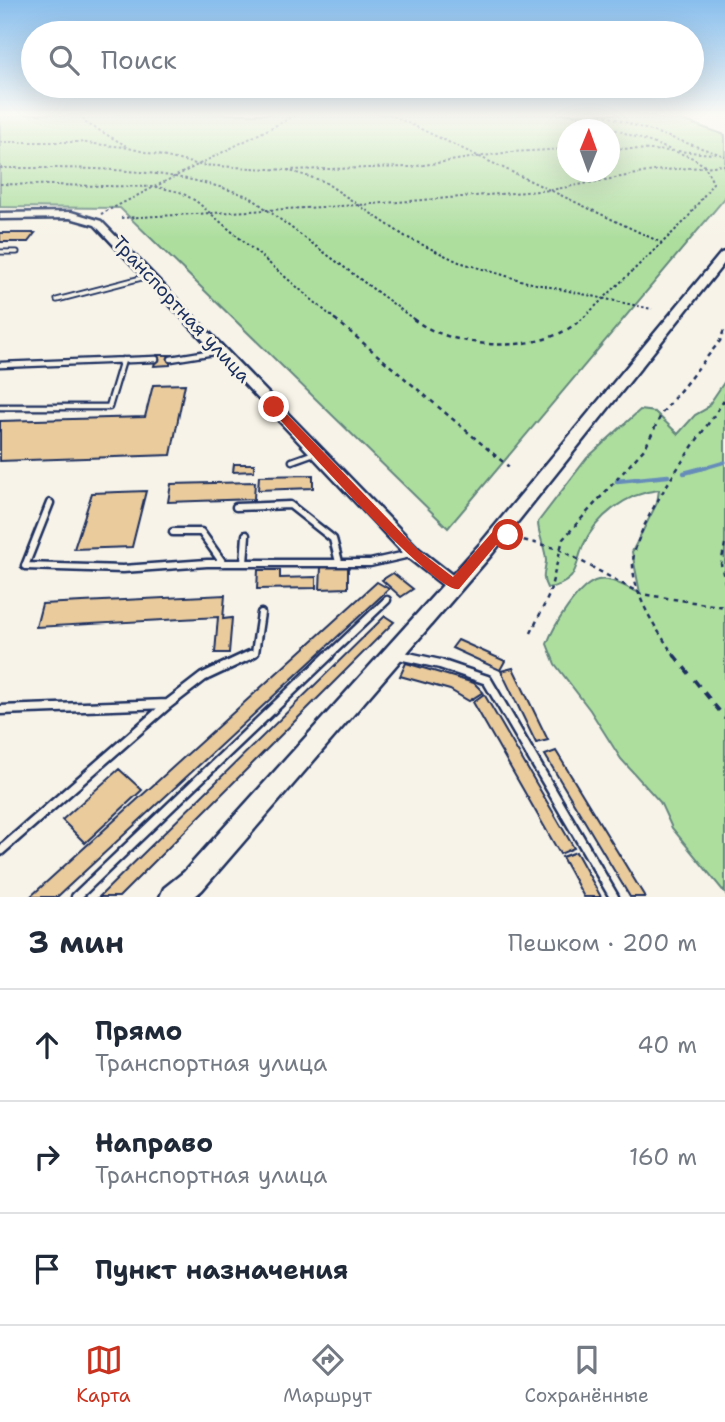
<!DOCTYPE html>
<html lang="ru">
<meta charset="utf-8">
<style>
body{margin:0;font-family:"Shantell Sans",sans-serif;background:#f2f2f3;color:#1f2937}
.compass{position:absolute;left:557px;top:119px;width:63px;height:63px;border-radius:50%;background:#fff;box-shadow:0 7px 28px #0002;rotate:1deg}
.stop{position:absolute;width:21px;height:21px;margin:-16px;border:5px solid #c8321e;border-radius:50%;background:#fff}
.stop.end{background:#c8321e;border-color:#fff;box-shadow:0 2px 7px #0008}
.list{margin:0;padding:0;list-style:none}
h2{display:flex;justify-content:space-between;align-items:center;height:91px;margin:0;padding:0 28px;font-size:30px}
h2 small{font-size:23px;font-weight:400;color:#747a83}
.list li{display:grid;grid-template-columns:46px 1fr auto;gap:21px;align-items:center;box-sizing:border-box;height:112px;padding:0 28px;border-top:2px solid #e0e1e3}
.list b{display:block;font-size:26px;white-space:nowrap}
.list p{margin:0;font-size:23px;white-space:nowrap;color:#747a83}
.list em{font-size:23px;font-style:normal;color:#747a83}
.icon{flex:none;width:38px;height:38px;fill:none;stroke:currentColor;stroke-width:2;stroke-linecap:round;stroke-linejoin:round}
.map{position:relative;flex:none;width:725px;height:897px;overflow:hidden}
.search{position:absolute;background:#fff;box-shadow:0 7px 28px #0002;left:21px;right:21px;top:21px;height:77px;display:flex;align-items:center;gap:18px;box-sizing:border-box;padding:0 24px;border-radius:38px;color:#747a83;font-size:26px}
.sheet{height:427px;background:#fff}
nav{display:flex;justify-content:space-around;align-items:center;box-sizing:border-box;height:98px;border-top:2px solid #e0e1e3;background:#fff;font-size:19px;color:#747a83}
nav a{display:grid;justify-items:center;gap:4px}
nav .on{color:#c8321e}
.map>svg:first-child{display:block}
.green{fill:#adde9e;stroke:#64867e;stroke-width:2;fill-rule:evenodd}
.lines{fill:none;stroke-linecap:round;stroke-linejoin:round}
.stream-far1{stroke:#668db9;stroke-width:3.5}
.stream{stroke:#668db9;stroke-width:4.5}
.building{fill:#e9cb9c;stroke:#1b2f5e;stroke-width:2}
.service-far3-casing{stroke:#1b2f5e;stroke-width:7}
.service-far2-casing{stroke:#1b2f5e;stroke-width:9}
.service-far1-casing{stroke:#1b2f5e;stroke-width:11}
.service-casing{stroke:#1b2f5e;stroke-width:13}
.tertiary-casing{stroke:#1b2f5e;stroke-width:5}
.secondary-casing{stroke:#1b2f5e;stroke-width:5}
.path-far2{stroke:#1b2f5e;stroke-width:2;stroke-dasharray:2.5 2.5;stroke-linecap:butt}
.path-far1{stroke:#1b2f5e;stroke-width:2.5;stroke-dasharray:4.5 4.5;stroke-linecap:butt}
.path{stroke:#1b2f5e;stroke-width:3.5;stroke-dasharray:8 8;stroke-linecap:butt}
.service-far3{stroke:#f7f3e8;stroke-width:3.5}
.service-far2{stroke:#f7f3e8;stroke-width:4.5}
.service-far1{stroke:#f7f3e8;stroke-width:6}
.service{stroke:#f7f3e8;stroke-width:8}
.tertiary{fill:#f7f3e8;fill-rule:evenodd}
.secondary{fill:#f7f3e8;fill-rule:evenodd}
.route{fill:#c8321e}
.labels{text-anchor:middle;stroke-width:6;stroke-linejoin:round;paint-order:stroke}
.street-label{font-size:19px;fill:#1b2f5e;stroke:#f7f3e8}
</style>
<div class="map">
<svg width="725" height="897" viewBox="0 0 725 897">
<rect width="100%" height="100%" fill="#f7f3e8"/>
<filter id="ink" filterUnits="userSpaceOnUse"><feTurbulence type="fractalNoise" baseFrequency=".0143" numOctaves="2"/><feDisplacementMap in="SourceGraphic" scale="14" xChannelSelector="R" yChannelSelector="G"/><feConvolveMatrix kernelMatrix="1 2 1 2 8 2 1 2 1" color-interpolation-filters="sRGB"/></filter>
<g filter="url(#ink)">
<path class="green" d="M0,114H665L725,135V198L448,528L120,208L0,207ZM568,130H610V172H568Z
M725,381V893L672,828L660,802L621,759L590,710L555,664L547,644C553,627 579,584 598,580C612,577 628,589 640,593L632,552L657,503L659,490C627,493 596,516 583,546C579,555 577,570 571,577C564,584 557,587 547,588C541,577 545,572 546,561C546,548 538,536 538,522L587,458L640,410L655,412L678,434L695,415L706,409Z"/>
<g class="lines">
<path class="stream-far1" d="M701,469L725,462"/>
<path class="stream" d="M684,473L707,467
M617,481L668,476"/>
</g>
<path class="building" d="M0,233H35L28,242H0Z
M157,355H172L170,365L154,366Z
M185,384L171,455L0,461V421L145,417L153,385Z
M234,464H254V471L233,472Z
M313,475V488L258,490L259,476Z
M255,482L254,499L168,502L171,484Z
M146,491L132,547L74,549L92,493Z
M348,566V588L320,589L321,567Z
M258,570H280V578L316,577V588L257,589Z
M393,573L413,589L401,597L382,580Z
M377,582L389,589L57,897H30Z
M225,595L223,619L232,618L229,653H215L218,617L36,627L42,604Z
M385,616L394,622L119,897H99Z
M458,640L505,661L500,670L452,648Z
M406,663L474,683L483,692L469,701L450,690L400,676Z
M513,668L548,740L536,743L501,671Z
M484,694L574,848L560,854L473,702Z
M556,751L645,897H630L545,755Z
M119,769L142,790L85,843L62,820Z
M576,852L601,897H584L562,857Z"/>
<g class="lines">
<defs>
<path id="service-far3" d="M0,252H17
M57,300L149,276"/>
<path id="service-far2" d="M171,359L220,351
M0,365L156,359
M0,407H109L123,360
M292,461L317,452"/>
<path id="service-far1" d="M50,503L25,566L123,569L207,563H370L410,554
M236,507L290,505L333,539L339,562
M173,532H201L223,563
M244,563L246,535
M398,655L408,657
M246,657L255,653L261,613
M327,657L387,600"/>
<path id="service" d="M399,655L440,664L487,680L614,897
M0,710L168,704
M0,851L168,704L203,677L250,655
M76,897L329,655"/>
<path id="tertiary" d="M71,212L101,221L419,549L460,581L462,585L460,589L454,591L448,589L407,557L95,225L70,218L0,219V213Z"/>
<path id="secondary" d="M725,252V262L492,554L202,890L194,897H160L164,888L184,872L480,544L721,253Z"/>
</defs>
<use href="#service-far3" class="service-far3-casing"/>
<use href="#service-far2" class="service-far2-casing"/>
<use href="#service-far1" class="service-far1-casing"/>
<use href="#service" class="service-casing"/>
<use href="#tertiary" class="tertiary-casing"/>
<use href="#secondary" class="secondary-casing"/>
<path class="path-far2" d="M80,114L86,123L125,145L124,147
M365,114H507
M389,114L662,243
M573,114L693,158L705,166L713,183L686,220L580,321
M601,114L725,156
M0,115L3,114
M0,142H77L124,147L200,165L287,170L410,167L510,152L568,149
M610,148L672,151
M678,151L713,154
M0,168C86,168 168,166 250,197L416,321
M287,170L323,181L406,237L459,262L527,282L652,309
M0,184L156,187L180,192L196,201L337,321
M101,214L298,114
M121,218L359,205L551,190L653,171L725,165"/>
<path class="path-far1" d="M335,319L509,467
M413,319C454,350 543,356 581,319
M515,538L559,549L641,594L725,607
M725,544L721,564L725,583
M531,633L549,595L563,539L645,448L662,413L720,341L725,327
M675,657C658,631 634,598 633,566C631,526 701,436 725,399"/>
<path class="path" d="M674,655L725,718"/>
<use href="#service-far3" class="service-far3"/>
<use href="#service-far2" class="service-far2"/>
<use href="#service-far1" class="service-far1"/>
<use href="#service" class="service"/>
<use href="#tertiary" class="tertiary"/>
<use href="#secondary" class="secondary"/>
</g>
</g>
<linearGradient id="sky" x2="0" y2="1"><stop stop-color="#88beed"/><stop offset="0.48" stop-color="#fbfaf5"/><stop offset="1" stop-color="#fbfaf5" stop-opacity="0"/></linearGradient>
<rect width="725" height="239" fill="url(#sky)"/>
<path class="route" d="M270,404H277L418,550L453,577L495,529H504L514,535L508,539L502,538L459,589C435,595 294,434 270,409Z"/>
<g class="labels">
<g class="street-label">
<text transform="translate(182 309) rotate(47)" y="7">Транспортная улица</text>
</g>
</g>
</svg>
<svg class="compass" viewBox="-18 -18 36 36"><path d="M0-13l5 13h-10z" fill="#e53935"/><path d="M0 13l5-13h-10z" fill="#747a83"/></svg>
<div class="stop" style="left:508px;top:535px"></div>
<div class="stop end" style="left:274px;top:407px"></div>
<div class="search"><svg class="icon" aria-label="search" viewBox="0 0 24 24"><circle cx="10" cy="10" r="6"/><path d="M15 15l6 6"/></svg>Поиск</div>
</div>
<section class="sheet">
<h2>3 мин<small>Пешком · 200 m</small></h2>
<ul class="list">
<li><svg class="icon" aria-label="ahead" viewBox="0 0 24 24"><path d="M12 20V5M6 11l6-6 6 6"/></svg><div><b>Прямо</b><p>Транспортная улица</p></div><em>40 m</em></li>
<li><svg class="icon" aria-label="right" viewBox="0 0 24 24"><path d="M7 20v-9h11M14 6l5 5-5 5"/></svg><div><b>Направо</b><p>Транспортная улица</p></div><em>160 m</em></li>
<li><svg class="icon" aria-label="arrive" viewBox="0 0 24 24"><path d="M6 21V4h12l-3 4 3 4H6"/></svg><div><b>Пункт назначения</b></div></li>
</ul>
</section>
<nav>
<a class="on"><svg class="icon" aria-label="map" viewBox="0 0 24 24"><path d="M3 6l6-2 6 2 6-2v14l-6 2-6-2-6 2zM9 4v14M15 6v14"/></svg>Карта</a>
<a><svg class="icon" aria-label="directions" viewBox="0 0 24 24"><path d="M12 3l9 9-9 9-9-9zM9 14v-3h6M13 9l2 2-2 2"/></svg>Маршрут</a>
<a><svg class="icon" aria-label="saved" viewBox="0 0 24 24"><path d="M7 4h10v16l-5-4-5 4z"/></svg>Сохранённые</a>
</nav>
